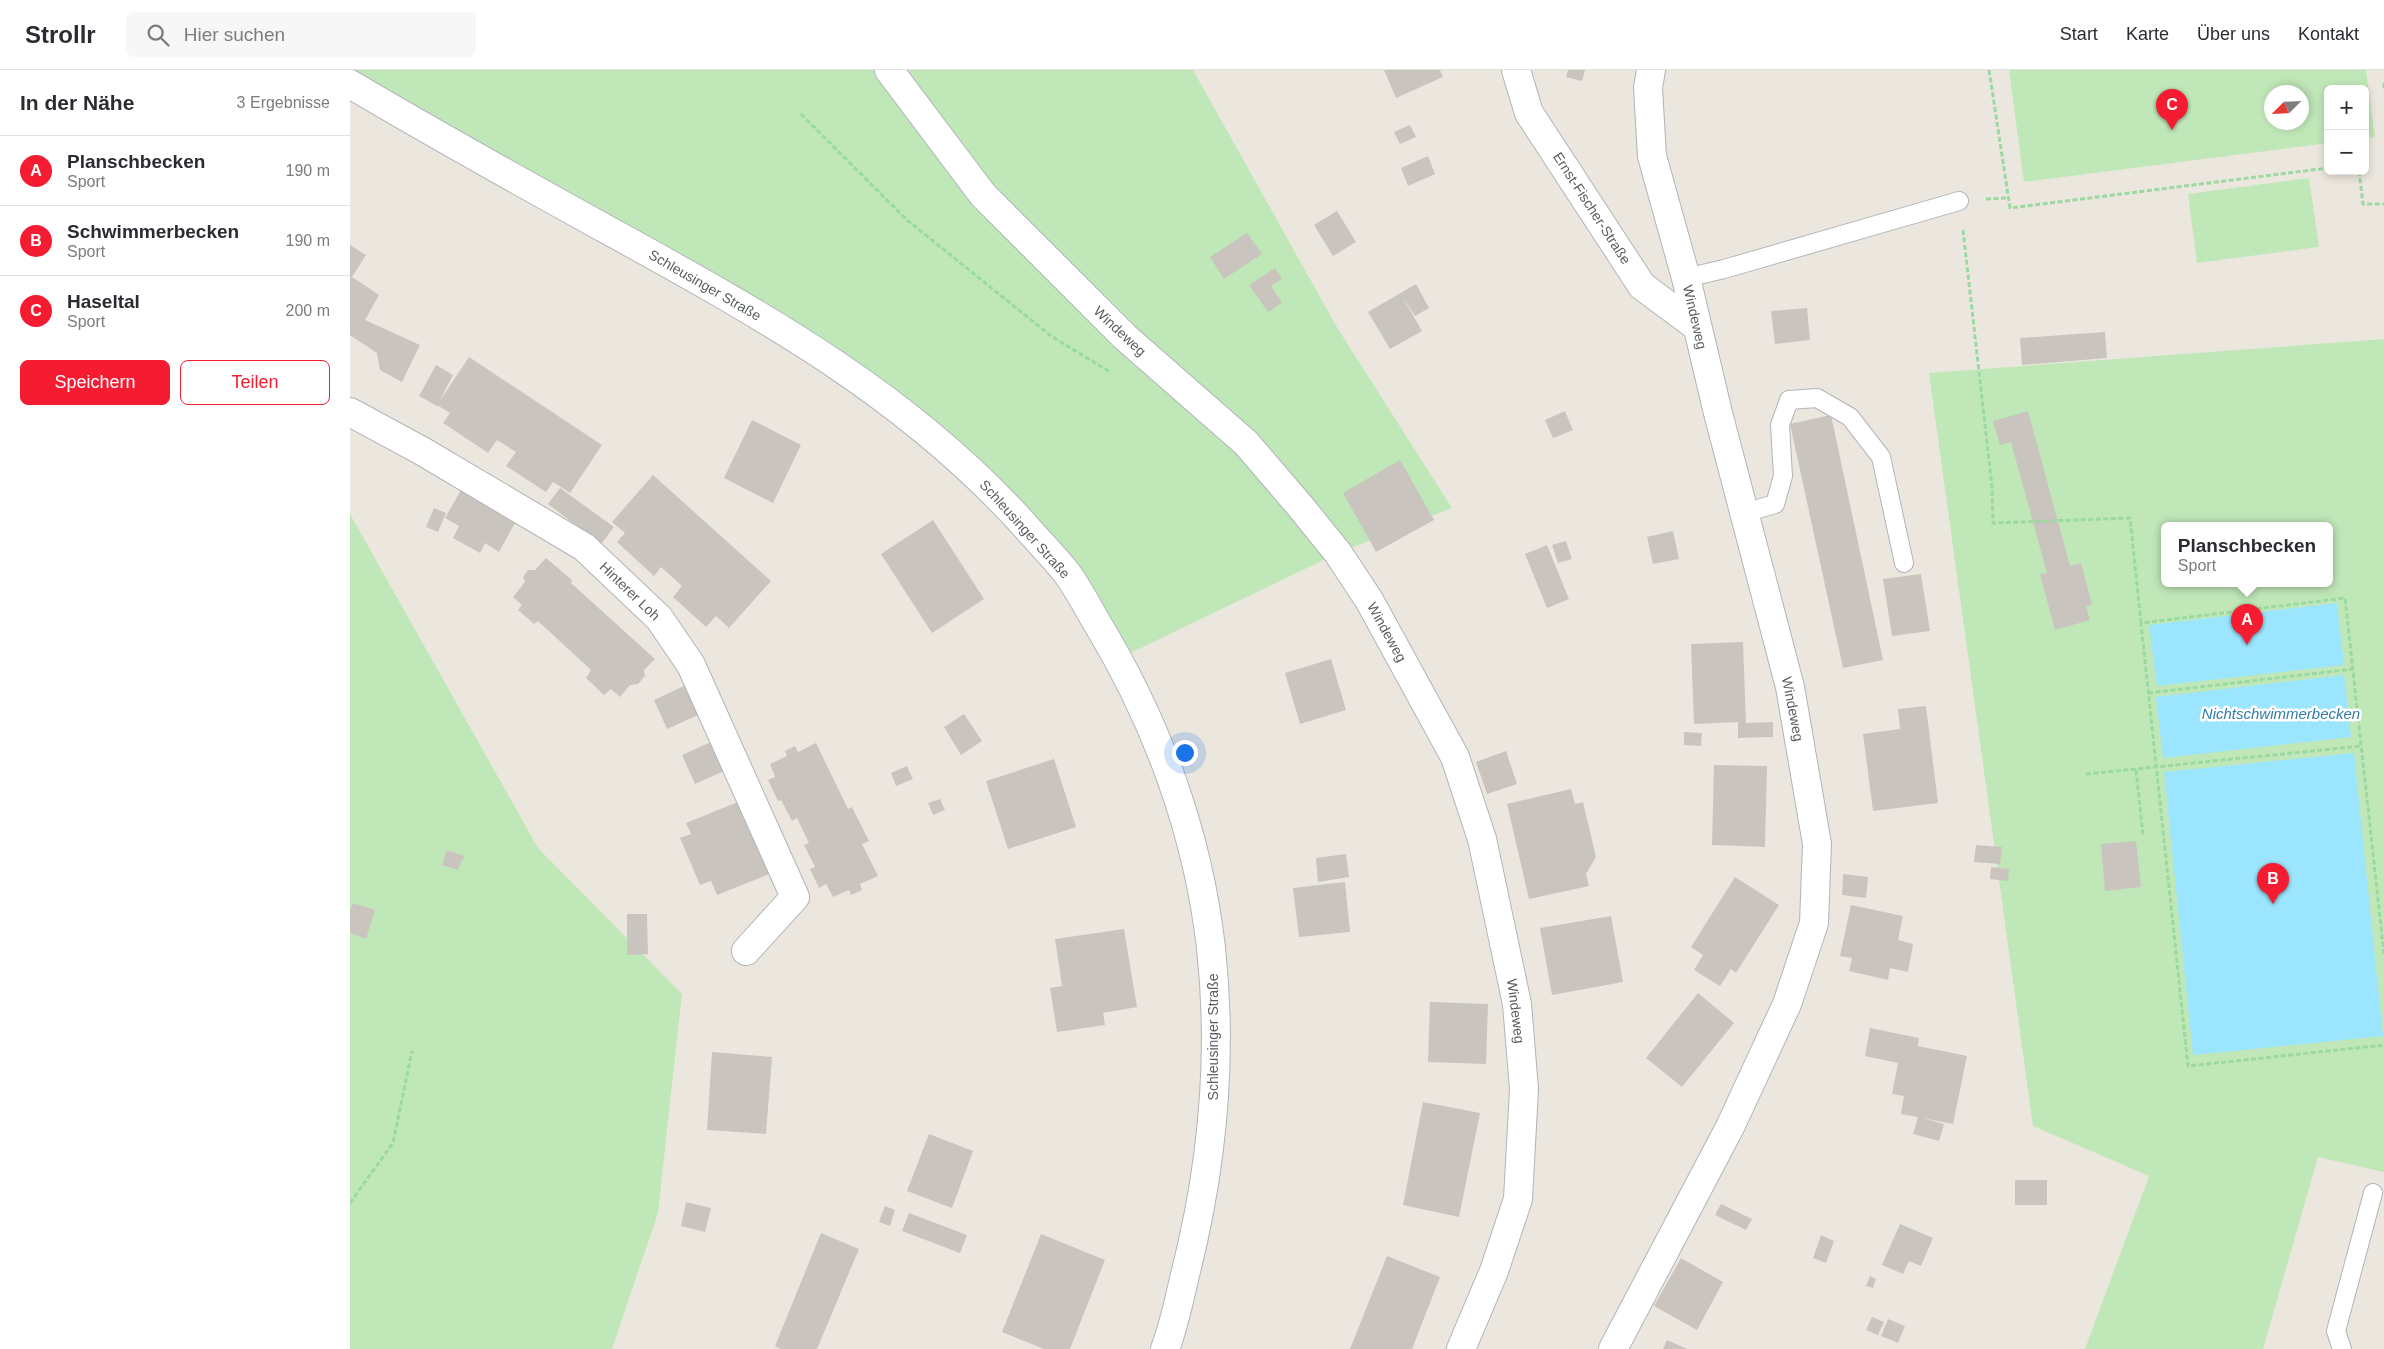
<!DOCTYPE html>
<html lang="de">
<meta charset="utf-8">
<style>
body{margin:0;font-family:Helvetica,sans-serif;background:#f7f7f7;color:#2b2b33}
.controls{position:absolute;right:15px;top:15px;display:grid;overflow:hidden;border-radius:8px;box-shadow:0 2px 8px #0003}
.controls button{width:45px;height:45px;display:grid;place-items:center;padding:0;border:0;border-bottom:1px solid #e1e1e2;background:#fff;color:#2b2b33;font:25px sans-serif}
.compass{position:absolute;left:1914px;top:15px;width:45px;height:45px;border-radius:50%;background:#fff;box-shadow:0 2px 8px #0003;rotate:246deg}
.you{position:absolute;left:834px;top:682px;width:18px;height:18px;margin:-12px;border:4px solid #fff;border-radius:50%;background:#1a73e8;box-shadow:0 0 0 8px #1a73e833}
.badge{display:grid;place-items:center;width:32px;height:32px;border-radius:50%;background:#f51c31;color:#fff;font-size:16px;font-weight:700}
.pin{position:absolute;translate:-50% -41px;filter:drop-shadow(0 1px 2px #0008)}
.pin::after{content:'';position:absolute;top:26px;width:18px;height:15px;background:inherit;clip-path:polygon(0 0,100% 0,50% 100%)}
.popup{position:absolute;left:1811px;top:452px;width:172px;height:65px;box-sizing:border-box;display:grid;place-content:center;border-radius:8px;background:#fff;filter:drop-shadow(0 1px 4px #0005);font-size:16px;white-space:nowrap;color:#7c7c81}
.popup b{font-size:19px;color:#2b2b33}
.popup::after{content:'';position:absolute;left:50%;top:100%;margin-left:-10px;border:10px solid transparent;border-top-color:#fff}
.list{margin:0;padding:0;list-style:none}
h2{display:flex;justify-content:space-between;align-items:center;height:65px;margin:0;padding:0 20px;font-size:21px}
h2 small{font-size:16px;font-weight:400;color:#7c7c81}
.list li{display:grid;grid-template-columns:32px 1fr auto;gap:15px;align-items:center;box-sizing:border-box;height:70px;padding:0 20px;border-top:1px solid #e1e1e2}
.list b{display:block;font-size:19px;white-space:nowrap}
.list p{margin:0;font-size:16px;white-space:nowrap;color:#7c7c81}
.list em{font-size:16px;font-style:normal;color:#7c7c81}
.actions{display:flex;gap:10px;padding:15px 20px}
.actions a{flex:1;padding:11px 0;border:1px solid #f51c31;border-radius:8px;text-align:center;font-size:18px;color:#f51c31}
.actions .main{background:#f51c31;color:#fff}
.icon{flex:none;width:28px;height:28px;fill:none;stroke:currentColor;stroke-width:2;stroke-linecap:round;stroke-linejoin:round}
.map{position:relative;flex:none;width:2034px;height:1279px;overflow:hidden}
header{display:flex;align-items:center;gap:30px;box-sizing:border-box;height:70px;padding:0 25px;background:#fff;border-bottom:1px solid #e1e1e2}
header strong{font-size:24px}
nav{display:flex;gap:28px;margin-inline-start:auto;font-size:18px}
.search{width:350px;height:45px;background:#f7f7f7;display:flex;align-items:center;gap:12px;box-sizing:border-box;padding:0 18px;border-radius:8px;color:#7c7c81;font-size:19px}
main{display:flex}
aside{flex:1;background:#fff}
.map>svg:first-child{display:block}
.green{fill:#c0e7b8;fill-rule:evenodd}
.water{fill:#9ce5ff}
.building{fill:#c9c4be}
.lines{fill:none;stroke-linecap:round;stroke-linejoin:round}
.service-casing{stroke:#b0b4b8;stroke-width:20}
.minor-casing{stroke:#b0b4b8;stroke-width:30}
.secondary-casing{stroke:#b1b6bb;stroke-width:30}
.path{stroke:#9ad9a0;stroke-width:3;stroke-dasharray:5 2.5;stroke-linecap:butt}
.service{stroke:#fff;stroke-width:18}
.minor{stroke:#fff;stroke-width:28}
.secondary{stroke:#fff;stroke-width:28}
.labels{text-anchor:middle;stroke-width:5;stroke-linejoin:round;paint-order:stroke}
.street-label{font-size:14px;fill:#585d61;stroke:#fff}
.water-label{font-size:15px;font-style:italic;fill:#2f7da5;stroke:#fff}
</style>
<header>
<strong>Strollr</strong>
<div class="search"><svg class="icon" aria-label="search" viewBox="0 0 24 24"><circle cx="10" cy="10" r="6"/><path d="M15 15l6 6"/></svg>Hier suchen</div>
<nav><a>Start</a><a>Karte</a><a>Über uns</a><a>Kontakt</a></nav>
</header>
<main>
<aside>
<h2>In der Nähe<small>3 Ergebnisse</small></h2>
<ul class="list">
<li><span class="badge">A</span><div><b>Planschbecken</b><p>Sport</p></div><em>190 m</em></li>
<li><span class="badge">B</span><div><b>Schwimmerbecken</b><p>Sport</p></div><em>190 m</em></li>
<li><span class="badge">C</span><div><b>Haseltal</b><p>Sport</p></div><em>200 m</em></li>
</ul>
<div class="actions"><a class="main">Speichern</a><a>Teilen</a></div>
</aside>
<div class="map">
<svg width="2034" height="1279" viewBox="0 0 2034 1279">
<rect width="100%" height="100%" fill="#ece7de"/>
<path class="green" d="M0,0H843L988,259L1102,438L988,483L768,589L716,502L576,359L0,14Z
M1659,0H2016L2025,67L2015,68V19H1978V73L1674,112ZM1952,22V52H1922V22Z
M1959,108L1969,177L1847,193L1838,124Z
M2034,269V1102L1968,1087L1913,1279H1735L1799,1106L1683,1056L1579,303ZM1814,456H1980V514H1814Z
M0,444L188,778L332,924L308,1143L262,1279H0Z"/>
<path class="water" d="M1987,533L1994,595L1807,616L1799,555Z
M1994,605L2001,667L1813,688L1806,627Z
M2004,683L2033,966L1843,985L1814,702Z"/>
<path class="building" d="M1034,0H1090L1093,7L1046,28Z
M1218,0H1235L1232,11L1216,7Z
M1060,55L1066,67L1050,74L1044,62Z
M1078,86L1085,104L1058,116L1051,98Z
M987,141L1006,172L983,186L964,155Z
M897,163L912,184L874,209L860,187Z
M0,175L16,185L2,207L29,225L15,250L70,275L52,312L30,300L27,283L0,265Z
M925,198L932,209L921,216L932,233L918,242L899,215Z
M1066,214L1079,238L1065,246L1052,226L1072,261L1040,279L1018,242Z
M1457,238L1460,270L1425,274L1421,241Z
M1755,262L1757,288L1672,295L1670,268Z
M119,287L252,375L220,423L203,412L196,422L156,396L166,382L147,370L138,383L93,353L100,343L87,335Z
M86,295L103,305L87,336L69,326Z
M1215,341L1223,360L1203,368L1195,350Z
M1678,341L1720,496L1731,493L1742,535L1736,537L1740,550L1705,560L1690,504L1697,503L1661,372L1650,375L1643,351Z
M1481,345L1533,590L1493,598L1440,354Z
M402,350L451,375L423,433L374,408Z
M1050,390L1084,450L1026,482L993,423Z
M303,405L421,511L379,558L366,546L356,557L323,527L332,516L311,497L304,506L267,472L275,463L262,452Z
M210,418L264,457L251,474L198,434Z
M111,420L166,451L149,482L135,473L130,483L103,468L109,456L95,448Z
M84,438L96,443L88,462L76,457Z
M583,450L634,529L582,563L531,484Z
M1323,461L1329,489L1303,494L1297,467Z
M1216,471L1222,489L1208,493L1202,475Z
M1197,475L1219,529L1197,538L1175,484Z
M196,488L222,510L221,513L305,589L294,600L295,606L288,614L280,615L270,627L261,619L254,625L236,608L241,600L188,551L184,554L168,540L172,535L163,527L175,512L173,507L178,500H185Z
M1571,504L1580,561L1542,566L1533,509Z
M1393,572L1396,653L1423,652V667L1388,668V652L1344,654L1341,574Z
M981,589L996,640L950,654L935,603Z
M334,616L348,645L317,659L304,630Z
M1576,636L1588,733L1523,741L1513,664L1550,659L1548,639Z
M614,644L632,671L611,685L594,657Z
M1334,662L1352,663L1351,676L1334,675Z
M361,672L374,701L345,714L332,685Z
M466,673L498,739L502,737L519,771L512,774L528,806L510,814L512,820L501,825L499,820L483,827L476,814L469,818L460,799L465,797L454,775L459,773L447,748L442,751L431,730L428,731L418,710L425,707L420,694L437,686L435,681L445,676L448,682Z
M1156,681L1167,714L1137,724L1126,692Z
M704,689L726,757L658,779L636,711Z
M1364,695L1417,696L1415,777L1362,775Z
M557,696L563,709L546,716L541,703Z
M1221,719L1225,734L1233,732L1246,787L1236,804L1239,816L1179,829L1157,734Z
M590,729L595,740L583,745L578,733Z
M393,730L422,803L367,825L361,811L350,815L330,768L341,764L336,753Z
M1786,771L1791,817L1755,821L1751,774Z
M1626,775L1652,777L1650,794L1624,792Z
M97,780L114,786L108,800L92,795Z
M996,784L999,807L968,812L966,788Z
M1641,797L1659,799L1658,811L1640,809Z
M1493,804L1518,807L1516,828L1492,825Z
M1385,807L1429,835L1386,903L1381,899L1370,916L1344,900L1353,885L1341,877Z
M995,812L1000,862L949,867L943,818Z
M3,833L25,840L16,869L0,863V840Z
M1501,835L1553,846L1548,870L1563,874L1558,902L1540,898L1538,910L1499,901L1502,888L1490,886Z
M277,844H297L298,884L277,885Z
M1261,846L1273,912L1202,925L1190,858Z
M774,859L787,937L753,943L755,955L707,962L700,918L712,916L705,869Z
M1348,923L1384,953L1332,1017L1296,988Z
M1080,932L1138,934L1136,994L1078,992Z
M1520,958L1569,968L1568,976L1617,986L1603,1054L1572,1048L1594,1054L1589,1071L1563,1064L1568,1047L1551,1044L1554,1026L1542,1024L1548,993L1515,986Z
M362,982L422,987L416,1064L357,1060Z
M1073,1032L1130,1043L1109,1147L1053,1135Z
M579,1064L623,1081L602,1138L557,1121Z
M1665,1110H1697V1135H1665Z
M336,1132L361,1138L355,1162L331,1156Z
M1371,1134L1402,1149L1396,1160L1365,1145Z
M535,1136L545,1140L540,1156L529,1152Z
M559,1143L617,1165L610,1183L552,1161Z
M1550,1154L1583,1168L1571,1196L1559,1191L1553,1204L1532,1195Z
M471,1163L509,1179L467,1279H431L425,1276Z
M691,1164L755,1190L720,1279H694L652,1262Z
M1471,1165L1484,1171L1476,1193L1463,1188Z
M1037,1186L1090,1207L1062,1279H1000Z
M1331,1188L1373,1212L1347,1260L1304,1236Z
M1520,1206L1526,1209L1523,1218L1516,1216Z
M1522,1247L1534,1252L1528,1265L1516,1260Z
M1538,1249L1555,1256L1548,1273L1531,1266Z
M1317,1270L1337,1279H1313Z"/>
<g class="lines">
<defs>
<path id="service" d="M1336,208L1374,199L1609,131
M1394,443L1425,434L1433,406L1430,355L1439,330L1467,328L1500,347L1531,387L1554,493
M1992,1279L1986,1261L2023,1123"/>
<path id="minor" d="M539,0L633,125L775,267L896,373L950,436L988,483L1019,530L1105,687L1132,769L1167,934L1174,1019L1168,1129L1144,1201L1111,1279
M1166,0L1179,43L1292,216L1346,256
M0,342L72,381L234,477L309,548L341,595L445,827L396,881
M1263,1279L1380,1057L1437,934L1464,853L1467,774L1440,617L1368,343L1336,208L1302,86L1298,18L1301,0"/>
<path id="secondary" d="M0,14C88,66 176,115 265,164C417,248 560,327 677,458C690,473 704,487 716,502C728,518 737,536 747,553C807,652 848,763 861,878C873,988 862,1099 835,1205C829,1230 824,1256 815,1279"/>
</defs>
<use href="#service" class="service-casing"/>
<use href="#minor" class="minor-casing"/>
<use href="#secondary" class="secondary-casing"/>
<path class="path" d="M1639,0L1660,138L1978,98
M2034,13V21
M451,44L557,150L701,266L760,302
M2009,101L2013,134H2034
M1636,129L1658,128
M1613,160L1642,417L1643,453L1780,448L1791,552
M1798,623L2003,599
M1786,700L1793,765
M1736,704L2011,676
M2034,884L1995,528L1791,553L1838,996L2034,975
M0,1133L43,1073L62,981"/>
<use href="#service" class="service"/>
<use href="#minor" class="minor"/>
<use href="#secondary" class="secondary"/>
</g>
<g class="labels">
<g class="street-label">
<text transform="translate(1242 138) rotate(57)" y="5">Ernst-Fischer-Straße</text>
<text transform="translate(355 215) rotate(30)" y="5">Schleusinger Straße</text>
<text transform="translate(1345 247) rotate(77)" y="5">Windeweg</text>
<text transform="translate(770 261) rotate(43)" y="5">Windeweg</text>
<text transform="translate(675 459) rotate(48)" y="5">Schleusinger Straße</text>
<text transform="translate(280 521) rotate(44)" y="5">Hinterer Loh</text>
<text transform="translate(1037 562) rotate(61)" y="5">Windeweg</text>
<text transform="translate(1443 639) rotate(79)" y="5">Windeweg</text>
<text transform="translate(1166 941) rotate(83)" y="5">Windeweg</text>
<text transform="translate(863 967) rotate(-90)" y="5">Schleusinger Straße</text>
</g>
<g class="water-label">
<text x="1931" y="649">Nichtschwimmerbecken</text>
</g>
</g>
</svg>
<div class="controls">
<button>+</button>
<button>−</button>
</div>
<svg class="compass" viewBox="-18 -18 36 36"><path d="M0-13l5 13h-10z" fill="#e53935"/><path d="M0 13l5-13h-10z" fill="#7c7c81"/></svg>
<div class="you"></div>
<div class="pin badge" style="left:1897px;top:575px">A</div>
<div class="popup"><b>Planschbecken</b>Sport</div>
<div class="pin badge" style="left:1923px;top:834px">B</div>
<div class="pin badge" style="left:1822px;top:60px">C</div>
</div>
</main>
